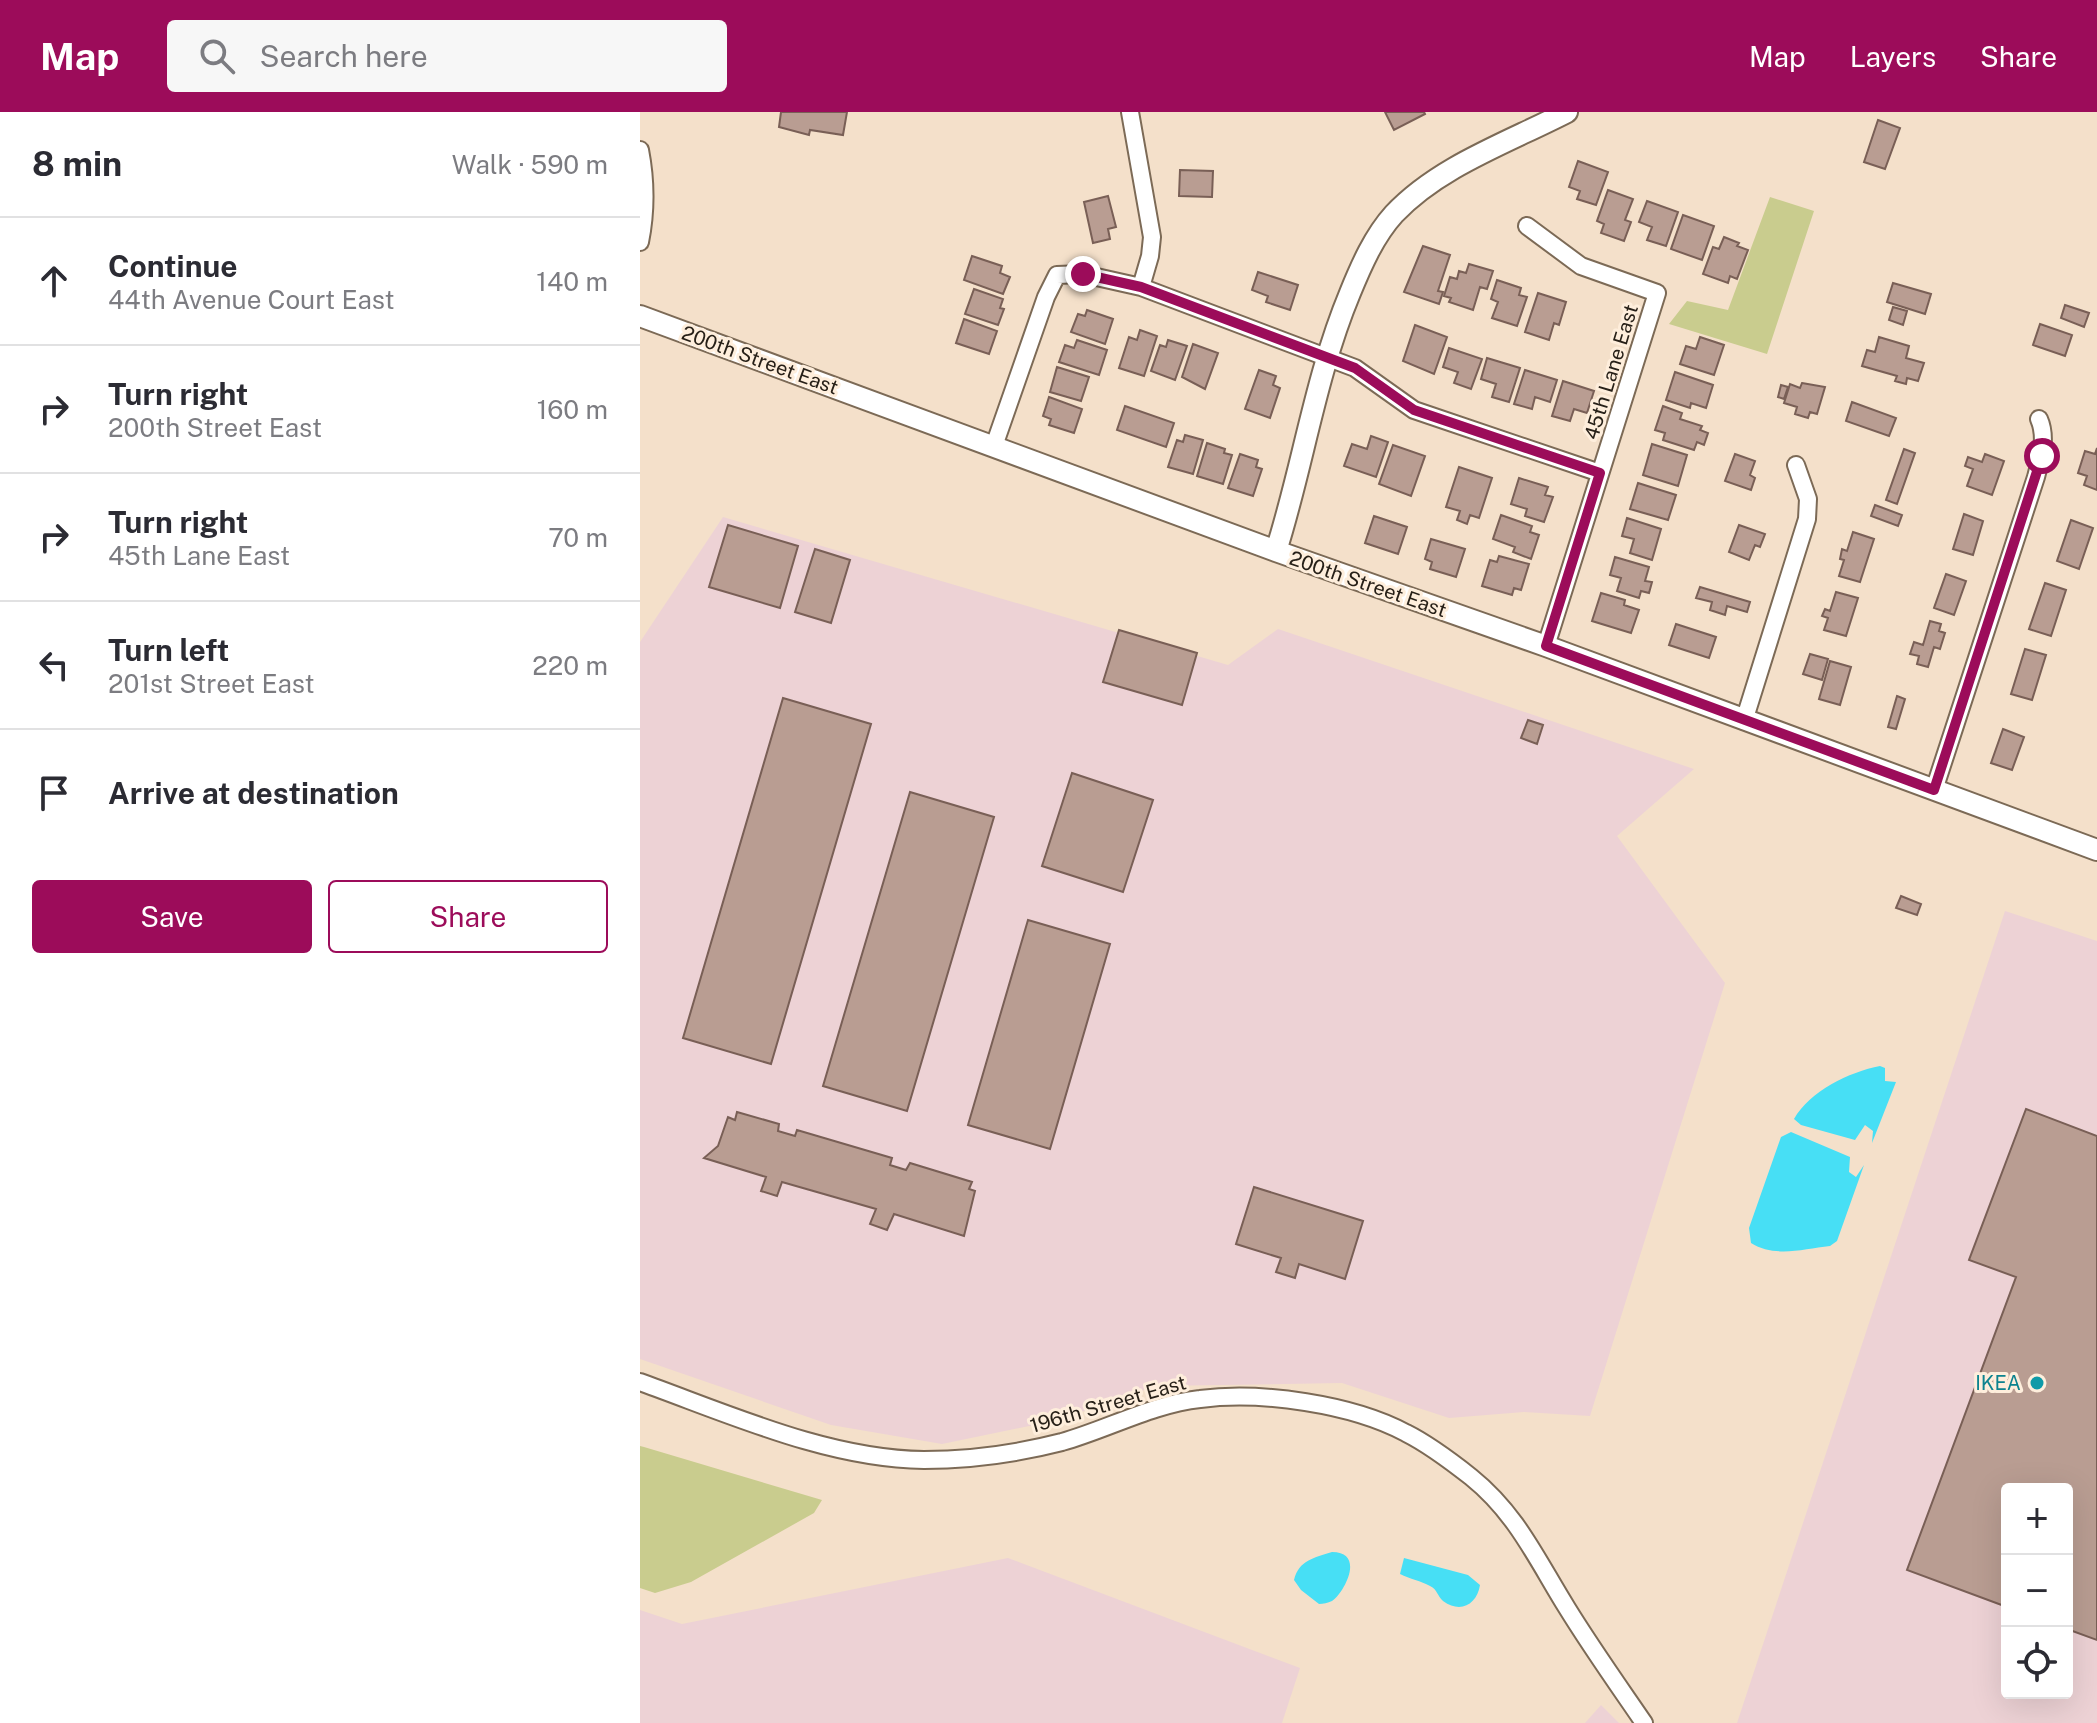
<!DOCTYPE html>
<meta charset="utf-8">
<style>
body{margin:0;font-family:"Public Sans",sans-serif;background:#f7f7f7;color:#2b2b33}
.controls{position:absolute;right:24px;bottom:24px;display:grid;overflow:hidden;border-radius:8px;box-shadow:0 8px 32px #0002}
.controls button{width:72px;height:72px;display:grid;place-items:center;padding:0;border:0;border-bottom:2px solid #e1e1e2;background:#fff;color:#2b2b33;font:40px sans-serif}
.stop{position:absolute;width:24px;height:24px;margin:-18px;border:6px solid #9c0c5a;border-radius:50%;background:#fff}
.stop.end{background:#9c0c5a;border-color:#fff;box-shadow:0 2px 8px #0008}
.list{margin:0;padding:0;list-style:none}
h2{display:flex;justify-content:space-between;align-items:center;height:104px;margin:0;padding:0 32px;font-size:34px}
h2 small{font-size:26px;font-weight:400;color:#7c7c81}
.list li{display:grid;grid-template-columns:52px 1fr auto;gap:24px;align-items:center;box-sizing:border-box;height:128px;padding:0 32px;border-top:2px solid #e1e1e2}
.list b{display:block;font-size:30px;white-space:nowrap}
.list p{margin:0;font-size:26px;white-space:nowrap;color:#7c7c81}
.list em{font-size:26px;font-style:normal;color:#7c7c81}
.actions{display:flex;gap:16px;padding:24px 32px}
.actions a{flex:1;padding:18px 0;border:2px solid #9c0c5a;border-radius:8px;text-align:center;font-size:28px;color:#9c0c5a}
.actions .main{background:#9c0c5a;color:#fff}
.icon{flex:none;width:44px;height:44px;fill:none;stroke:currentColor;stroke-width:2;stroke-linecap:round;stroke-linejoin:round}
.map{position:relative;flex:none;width:1457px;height:1611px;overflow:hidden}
header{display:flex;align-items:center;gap:48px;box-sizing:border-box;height:112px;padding:0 40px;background:#9c0c5a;color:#fff}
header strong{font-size:38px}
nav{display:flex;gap:44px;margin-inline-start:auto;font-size:28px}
.search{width:560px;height:72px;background:#f7f7f7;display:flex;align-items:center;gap:20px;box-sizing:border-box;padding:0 28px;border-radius:8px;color:#7c7c81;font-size:30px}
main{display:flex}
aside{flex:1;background:#fff}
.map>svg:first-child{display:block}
.industrial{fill:#edd2d5;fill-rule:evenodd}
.green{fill:#c9cc8e}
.water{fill:#47dff5}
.building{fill:#b99d92;stroke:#795f56;stroke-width:2}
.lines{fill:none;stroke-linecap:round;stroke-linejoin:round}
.minor-casing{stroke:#7c6a56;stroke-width:20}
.tertiary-casing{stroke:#7c6a56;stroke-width:24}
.minor{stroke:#fff;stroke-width:16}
.tertiary{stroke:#fff;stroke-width:20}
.route{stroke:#9c0c5a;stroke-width:10}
.culture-dot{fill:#0f9aa8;stroke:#feeedc;stroke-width:3}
.labels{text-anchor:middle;stroke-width:6;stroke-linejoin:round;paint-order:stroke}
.street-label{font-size:20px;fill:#272018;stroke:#feeedc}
.culture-label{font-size:20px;fill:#0d838f;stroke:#feeedc;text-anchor:end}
</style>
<header>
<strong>Map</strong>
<div class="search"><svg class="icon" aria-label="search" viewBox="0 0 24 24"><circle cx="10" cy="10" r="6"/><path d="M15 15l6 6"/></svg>Search here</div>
<nav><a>Map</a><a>Layers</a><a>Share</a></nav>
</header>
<main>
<aside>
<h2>8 min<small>Walk · 590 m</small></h2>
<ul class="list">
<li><svg class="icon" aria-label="ahead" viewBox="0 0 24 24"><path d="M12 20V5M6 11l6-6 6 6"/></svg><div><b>Continue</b><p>44th Avenue Court East</p></div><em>140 m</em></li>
<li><svg class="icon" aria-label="right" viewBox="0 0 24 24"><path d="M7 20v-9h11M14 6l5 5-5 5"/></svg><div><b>Turn right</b><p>200th Street East</p></div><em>160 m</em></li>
<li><svg class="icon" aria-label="right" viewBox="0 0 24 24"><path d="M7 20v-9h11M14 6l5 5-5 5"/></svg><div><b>Turn right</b><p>45th Lane East</p></div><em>70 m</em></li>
<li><svg class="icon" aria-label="left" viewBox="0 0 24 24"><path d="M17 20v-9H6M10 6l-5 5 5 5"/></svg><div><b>Turn left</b><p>201st Street East</p></div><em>220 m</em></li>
<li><svg class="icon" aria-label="arrive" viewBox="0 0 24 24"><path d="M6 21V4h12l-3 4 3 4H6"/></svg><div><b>Arrive at destination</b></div></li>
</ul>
<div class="actions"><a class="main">Save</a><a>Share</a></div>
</aside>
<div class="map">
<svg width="1457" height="1611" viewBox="0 0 1457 1611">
<rect width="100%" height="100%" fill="#f4e0ca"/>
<path class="industrial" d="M83,405L588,553L638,517L1054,657L977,724L1085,871L950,1304L884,1300L809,1306L702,1271L516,1274L418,1308L302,1332L191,1313L0,1247V530Z
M1365,799L1457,829V1611H1097ZM1367,1377H1427V1581H1367Z
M368,1446L660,1556L642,1611H0V1498L42,1512Z
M961,1593L979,1611H945Z"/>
<path class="green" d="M1130,85L1174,99L1127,242L1029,212L1047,189L1088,198Z
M0,1334L4,1335L182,1388L174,1401L51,1470L15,1481L0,1476Z"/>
<path class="water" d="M1240,954L1245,956V969L1256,970L1232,1031L1233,1019L1225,1013L1215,1028L1161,1013L1154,1007C1170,979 1209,960 1240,954Z
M1151,1020L1210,1045L1209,1060L1216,1065L1224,1053L1197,1129L1190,1134C1163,1137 1135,1146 1111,1131L1109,1116L1141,1025Z
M692,1440C726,1440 704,1481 692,1489C688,1491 683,1492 679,1492L661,1478L654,1468C659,1448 674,1446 692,1440Z
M764,1446L828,1463L840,1473C837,1492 821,1502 803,1489C797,1484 798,1478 790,1474C781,1469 770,1467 760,1462Z"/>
<path class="building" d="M141,0H207L203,23L170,18L169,23L139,15Z
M745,0H784L785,2L754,18Z
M1238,8L1260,16L1245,57L1224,50Z
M938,49L968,60L956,93L937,87L940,79L929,75Z
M540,58L573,59L572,85L539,84Z
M968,78L993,87L985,108L991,110L984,129L961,121L964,112L957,109Z
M468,84L476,115L468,117L470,127L453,131L444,90Z
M1007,89L1038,100L1026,134L1007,128L1012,115L999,110Z
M1043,103L1074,114L1062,148L1031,137Z
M1084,125L1099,131L1097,134L1108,138L1097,167L1090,164L1088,171L1063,162L1073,135L1079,137Z
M783,134L810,143L798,179L803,180L799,192L764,180Z
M332,144L362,154L360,161L370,165L363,182L324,168Z
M829,152L853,159L847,177L840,175L833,198L809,190L811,186L804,184L810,165L817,167L819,159L826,161Z
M618,160L658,173L650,198L626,190L628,184L612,178Z
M857,168L881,176L879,183L887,185L877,214L852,206L858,190L851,187Z
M1253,171L1291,182L1285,202L1247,190Z
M334,177L363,187L360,196L364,197L358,213L325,202Z
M898,181L926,190L919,213L914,211L909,228L885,220Z
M1425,193L1449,201L1444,215L1421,206Z
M1253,195L1267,199L1263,213L1249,208Z
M447,198L473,207L465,232L431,220L438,202L445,204Z
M324,207L357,219L349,242L316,231Z
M1400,212L1432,223L1425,244L1393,233Z
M775,213L807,225L794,262L763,249Z
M500,218L517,224L504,264L479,256L489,225L497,228Z
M1060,225L1084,233L1074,263L1040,252L1046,234L1056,237Z
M1239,225L1269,234L1266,246L1284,251L1278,269L1267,266L1266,272L1255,269L1257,264L1222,254L1227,238L1235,240Z
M437,228L467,238L459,263L419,250L425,233L434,236Z
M528,228L547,234L535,268L511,259L520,233L526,235Z
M553,232L578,241L565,277L542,265Z
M809,236L842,247L831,277L814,271L818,260L803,255Z
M847,246L880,256L869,290L852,285L856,272L841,267Z
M417,255L449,265L441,289L410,280Z
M619,258L636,264L633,273L640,276L630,306L605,297Z
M885,258L917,268L910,290L895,285L892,297L874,292Z
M1035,260L1073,273L1066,296L1051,291L1050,296L1026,288Z
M923,269L954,279L947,301L934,297L930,309L912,304Z
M1162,271L1185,275L1177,302L1170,300L1168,306L1155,302L1157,295L1144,291L1150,272L1160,276Z
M1141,273L1148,275L1144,287L1138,285Z
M409,285L442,297L434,321L409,313L411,307L403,304Z
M1212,290L1256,306L1249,324L1206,309Z
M485,294L534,311L526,335L477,318Z
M1023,294L1042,301L1040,307L1062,314L1060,318L1068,321L1064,333L1057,330L1054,338L1023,328L1025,321L1015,318Z
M545,323L563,328L553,362L528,355L537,328L543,330Z
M731,324L748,330L736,365L704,354L712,332L727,337Z
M567,331L585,337L584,341L592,343L583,372L557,364Z
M1012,332L1047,343L1038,374L1003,363Z
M753,333L785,344L771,384L739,372Z
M1457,336V378L1444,373L1447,364L1438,361L1445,339L1455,342Z
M1264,337L1275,341L1257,392L1246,388Z
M600,342L618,348L616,355L622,357L613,384L588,376Z
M1095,342L1115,349L1110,363L1115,366L1111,378L1085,369Z
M1345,342L1364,349L1352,383L1327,374L1333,357L1325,354L1328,345L1342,350Z
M819,355L852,366L839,406L830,403L827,412L817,408L820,399L806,395Z
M879,366L908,375L905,383L913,385L904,410L885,404L887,397L871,392Z
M998,371L1036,383L1028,408L990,397Z
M1235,393L1262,403L1258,414L1231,404Z
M1324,402L1343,409L1333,443L1313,437Z
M861,403L892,414L890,420L899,423L891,447L873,440L875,435L853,427Z
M734,404L767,415L758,442L725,431Z
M987,406L1021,417L1012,448L990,441L994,427L982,424Z
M1431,408L1453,416L1439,457L1417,449Z
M88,413L158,434L140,496L69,475Z
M1099,413L1125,422L1120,435L1115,433L1109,448L1089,440Z
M1213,420L1234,427L1220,470L1199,464L1204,448L1200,447L1202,437L1207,439Z
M791,427L825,437L816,465L790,457L792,450L785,447Z
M175,437L210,448L191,511L155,500Z
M859,444L889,452L881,478L874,476L872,483L842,474L850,448L857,450Z
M975,445L1009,455L1005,469L1012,470L1009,481L1001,479L999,486L977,479L981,466L970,463Z
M1306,462L1326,469L1314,503L1294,496Z
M1405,471L1426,478L1411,524L1389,517Z
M1060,475L1110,490L1107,500L1087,494L1085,503L1070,498L1072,490L1056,486Z
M1196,480L1218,486L1206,524L1184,518L1188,506L1182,504L1185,497L1190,499Z
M961,481L985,488L984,493L999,498L991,521L952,509Z
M1290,509L1301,512L1299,519L1305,521L1300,537L1294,535L1288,555L1277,552L1279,544L1270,542L1274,530L1283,533Z
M1036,512L1076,525L1069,546L1029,533Z
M479,518L557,541L542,593L463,570Z
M1385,537L1406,543L1392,588L1371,582Z
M1170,542L1188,547L1182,568L1163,562Z
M1190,549L1211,555L1200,593L1179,587Z
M1257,584L1265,587L1256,617L1248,615Z
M143,586L231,612L131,952L43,926Z
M888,608L903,613L897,632L881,626Z
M1363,617L1384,625L1372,658L1351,651Z
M432,661L513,688L483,780L402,754Z
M270,680L354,705L267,999L183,974Z
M1261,784L1281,792L1277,803L1256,796Z
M388,808L470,832L410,1037L328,1013Z
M1386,997L1457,1024V1528L1427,1517V1377H1367V1495L1267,1458L1376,1165L1329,1148Z
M97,1000L139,1012L138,1019L155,1024L157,1018L252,1046L250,1053L266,1058L270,1051L332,1070L329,1077L335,1079L324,1124L254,1102L247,1118L230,1112L236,1097L142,1070L137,1084L121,1079L126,1065L64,1046L78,1034L88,1005L95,1008Z
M614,1075L723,1109L705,1167L659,1152L655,1166L636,1160L641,1146L596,1132Z"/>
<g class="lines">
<defs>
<path id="minor" d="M490,0L512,125L510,144L501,175
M0,38C6,69 6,100 0,130
M887,114L941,154L1017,181L906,534
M354,334L406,185L417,163L443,162L501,175L715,256L774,298L960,361
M1104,609L1167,407L1168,387L1156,353
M1294,678L1396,365C1401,346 1407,325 1399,307
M0,1270C89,1302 188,1347 284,1348C328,1348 379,1341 422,1330C468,1317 513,1292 560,1287C621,1279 712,1292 766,1321C788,1332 812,1350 831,1365C877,1402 897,1448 927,1496C951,1535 978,1573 1004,1611"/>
<path id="tertiary" d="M0,204L636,439L906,534L1457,738
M636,439C663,354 675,265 710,181C721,154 734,124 754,102C799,54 869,30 927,0"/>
</defs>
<use href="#minor" class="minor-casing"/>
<use href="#tertiary" class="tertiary-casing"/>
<use href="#minor" class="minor"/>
<use href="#tertiary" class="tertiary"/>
</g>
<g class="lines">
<path class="route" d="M443,162L501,175L715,256L774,298L960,361L906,534L1294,678L1402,344"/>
</g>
<circle class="culture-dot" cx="1397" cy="1271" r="8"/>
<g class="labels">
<g class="street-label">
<text transform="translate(120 248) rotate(20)" y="7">200th Street East</text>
<text transform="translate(971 260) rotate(-73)" y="7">45th Lane East</text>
<text transform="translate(728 472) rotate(19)" y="7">200th Street East</text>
<text transform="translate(468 1292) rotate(-16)" y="7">196th Street East</text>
</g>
<g class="culture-label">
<text x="1381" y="1278">IKEA</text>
</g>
</g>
</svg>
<div class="controls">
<button>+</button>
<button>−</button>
<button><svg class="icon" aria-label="locate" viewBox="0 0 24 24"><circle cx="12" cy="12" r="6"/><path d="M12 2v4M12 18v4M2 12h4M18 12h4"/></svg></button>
</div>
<div class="stop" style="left:1402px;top:344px"></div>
<div class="stop end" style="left:443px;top:162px"></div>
</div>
</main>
